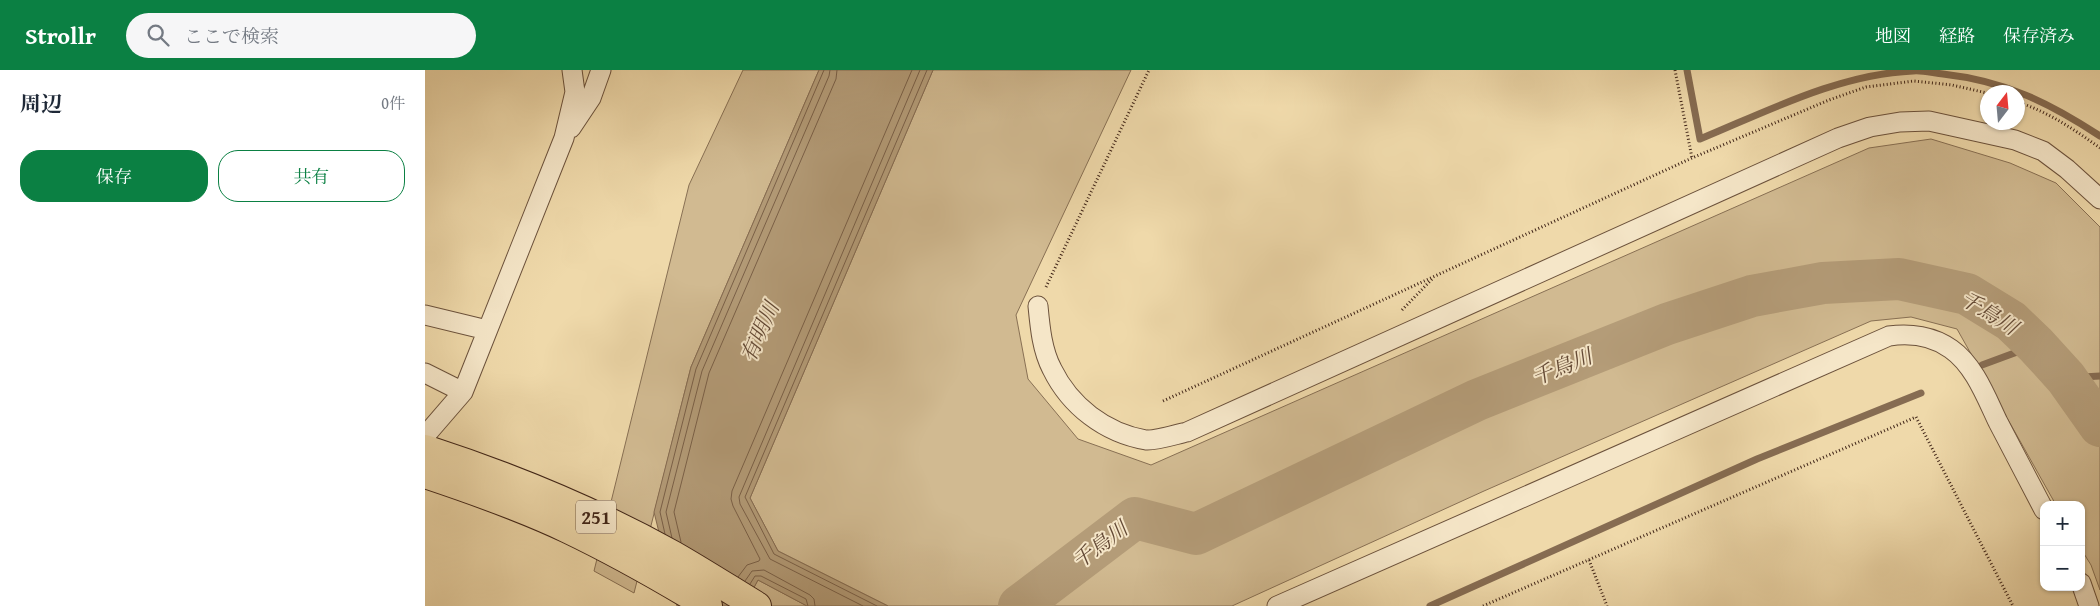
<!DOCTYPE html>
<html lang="ja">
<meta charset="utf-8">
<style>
body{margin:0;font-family:"Gentium Book Plus","Noto Serif JP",serif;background:#f6f6f7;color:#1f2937}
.controls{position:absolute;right:15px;bottom:15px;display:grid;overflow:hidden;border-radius:10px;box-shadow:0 1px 4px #0004}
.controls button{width:45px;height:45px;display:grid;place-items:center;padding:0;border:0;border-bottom:1px solid #e0e1e3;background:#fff;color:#1f2937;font:25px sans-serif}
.compass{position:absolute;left:1555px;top:15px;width:45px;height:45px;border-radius:50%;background:#fff;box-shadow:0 1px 4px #0004;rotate:16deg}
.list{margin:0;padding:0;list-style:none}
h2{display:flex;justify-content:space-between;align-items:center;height:65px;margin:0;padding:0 20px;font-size:21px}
h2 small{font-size:16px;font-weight:400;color:#747a83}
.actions{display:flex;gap:10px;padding:15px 20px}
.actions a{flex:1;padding:11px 0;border:1px solid #0b8043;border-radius:20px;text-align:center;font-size:18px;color:#0b8043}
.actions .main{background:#0b8043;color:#fff}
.icon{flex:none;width:28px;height:28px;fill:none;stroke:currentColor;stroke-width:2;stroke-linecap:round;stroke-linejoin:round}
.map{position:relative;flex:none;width:1675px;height:536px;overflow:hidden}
header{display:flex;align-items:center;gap:30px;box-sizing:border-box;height:70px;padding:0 25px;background:#0b8043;color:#fff}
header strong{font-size:24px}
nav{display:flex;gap:28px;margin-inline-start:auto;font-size:18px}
.search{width:350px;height:45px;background:#f6f6f7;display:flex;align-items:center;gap:12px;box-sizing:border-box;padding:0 18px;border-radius:28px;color:#747a83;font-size:19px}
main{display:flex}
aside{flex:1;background:#fff}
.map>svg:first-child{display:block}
.green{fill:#d1ba91;stroke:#887054}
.water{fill:#b49c78;stroke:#866c52}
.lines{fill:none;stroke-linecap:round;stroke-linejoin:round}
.shore{stroke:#7a6048;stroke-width:1}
.stream{stroke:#866c52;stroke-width:7}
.river{stroke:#b49c78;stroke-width:42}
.minor-casing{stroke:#6c523c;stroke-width:21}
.motorway-casing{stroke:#402518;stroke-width:30}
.path{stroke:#402518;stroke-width:3;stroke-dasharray:1 2.5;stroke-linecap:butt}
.minor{stroke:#f5e6c8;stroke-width:19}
.motorway{stroke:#efd9aa;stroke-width:28}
.labels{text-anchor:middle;stroke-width:4;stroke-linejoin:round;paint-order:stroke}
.shield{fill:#f5e6c8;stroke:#765f4d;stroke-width:1}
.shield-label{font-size:19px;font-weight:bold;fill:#402518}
.water-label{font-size:21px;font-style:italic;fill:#634935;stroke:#f5e6c8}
</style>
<header>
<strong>Strollr</strong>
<div class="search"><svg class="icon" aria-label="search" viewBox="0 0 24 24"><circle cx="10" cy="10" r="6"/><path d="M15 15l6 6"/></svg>ここで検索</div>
<nav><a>地図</a><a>経路</a><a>保存済み</a></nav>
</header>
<main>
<aside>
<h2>周辺<small>0件</small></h2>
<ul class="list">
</ul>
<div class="actions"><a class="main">保存</a><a>共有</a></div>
</aside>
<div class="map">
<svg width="1675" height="536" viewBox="0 0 1675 536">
<rect width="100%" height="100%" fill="#efd9aa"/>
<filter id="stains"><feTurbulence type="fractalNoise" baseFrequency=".004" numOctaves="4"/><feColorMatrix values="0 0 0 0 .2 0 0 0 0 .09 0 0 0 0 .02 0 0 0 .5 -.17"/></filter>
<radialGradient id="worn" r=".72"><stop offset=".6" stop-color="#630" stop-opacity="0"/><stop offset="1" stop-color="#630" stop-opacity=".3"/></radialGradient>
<path class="green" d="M318,0H394L266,297L209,523L169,501L264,115Z
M508,0H706L591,245L603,309L653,369L726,395L1444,78L1506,69L1585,93L1631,113L1675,157V520L1666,495L1656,479V435H1631L1532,259L1486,247L1446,251L1059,421L807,536H463L353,481L325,428Z
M333,510L382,536H319Z"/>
<path class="water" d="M394,0H508L325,428L353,481L463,536H382L333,510L319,536H252L229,442L266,297Z"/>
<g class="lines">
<path class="shore" d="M240,464L235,442L271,299L399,0
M247,468L241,442L277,301L404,6L405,0
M256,472L249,442L284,303L411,9L412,0
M313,507L322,495L334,491L335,489L308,436L306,429L307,421L487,0
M320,511L327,501L339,500L385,525L389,529L390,536
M325,514L330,506H336L381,529L383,536
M438,536L345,489L315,434L314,427L495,0
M452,536L349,484L320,427L502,0"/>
<path class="stream" d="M1262,0L1275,69C1343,41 1414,4 1488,1C1497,0 1508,3 1518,4C1580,11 1623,32 1675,66
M1557,295L1611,275
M1641,308L1675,306
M1005,536L1332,389L1496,323"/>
<path class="river" d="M594,536L710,448L771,464L1052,330L1242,254L1327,226L1398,213L1474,209L1542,224L1586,251L1611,275L1641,308L1675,356"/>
<defs>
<path id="minor" d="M146,58L166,28L176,0
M613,236C615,257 617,280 627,299C645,336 680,363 721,370C731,371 752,364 762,362L1413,68L1445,57L1475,52L1504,51L1590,70L1618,81L1642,99L1675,129
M0,245L62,260
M0,303L38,322
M0,366L38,322L139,68L150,22L147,0
M1656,513L1664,536
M852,536L1464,266C1485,263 1508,266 1526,279C1549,295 1561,327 1573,352C1588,381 1604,411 1619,440"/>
<path id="motorway" d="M0,379C83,406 171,442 248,485C276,501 304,519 332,536
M0,404C48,420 97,437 143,459C191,482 237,508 283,536"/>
</defs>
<use href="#minor" class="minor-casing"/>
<use href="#motorway" class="motorway-casing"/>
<path class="path" d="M1250,0L1267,88
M1592,32C1622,41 1650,60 1675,78
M621,217L724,0
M977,240L1008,208
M738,331L1267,88L1404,30L1441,17L1489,11L1527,15L1562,23
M1164,490L1182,536
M1058,536L1491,347L1588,536"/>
<use href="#minor" class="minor"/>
<use href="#motorway" class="motorway"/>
</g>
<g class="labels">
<rect class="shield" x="151" y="430.5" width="40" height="33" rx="4"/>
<g class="shield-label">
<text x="171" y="454">251</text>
</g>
<g class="water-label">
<text transform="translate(1564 243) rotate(32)" y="7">千鳥川</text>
<text transform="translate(335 262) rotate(-66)" y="7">有明川</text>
<text transform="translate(1137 297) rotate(-22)" y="7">千鳥川</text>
<text transform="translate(675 475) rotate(-37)" y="7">千鳥川</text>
</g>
</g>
<rect width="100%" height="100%" filter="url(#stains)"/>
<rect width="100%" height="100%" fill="url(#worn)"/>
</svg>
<div class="controls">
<button>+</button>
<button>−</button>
</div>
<svg class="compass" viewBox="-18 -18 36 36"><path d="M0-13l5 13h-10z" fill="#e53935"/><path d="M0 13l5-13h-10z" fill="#747a83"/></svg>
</div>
</main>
